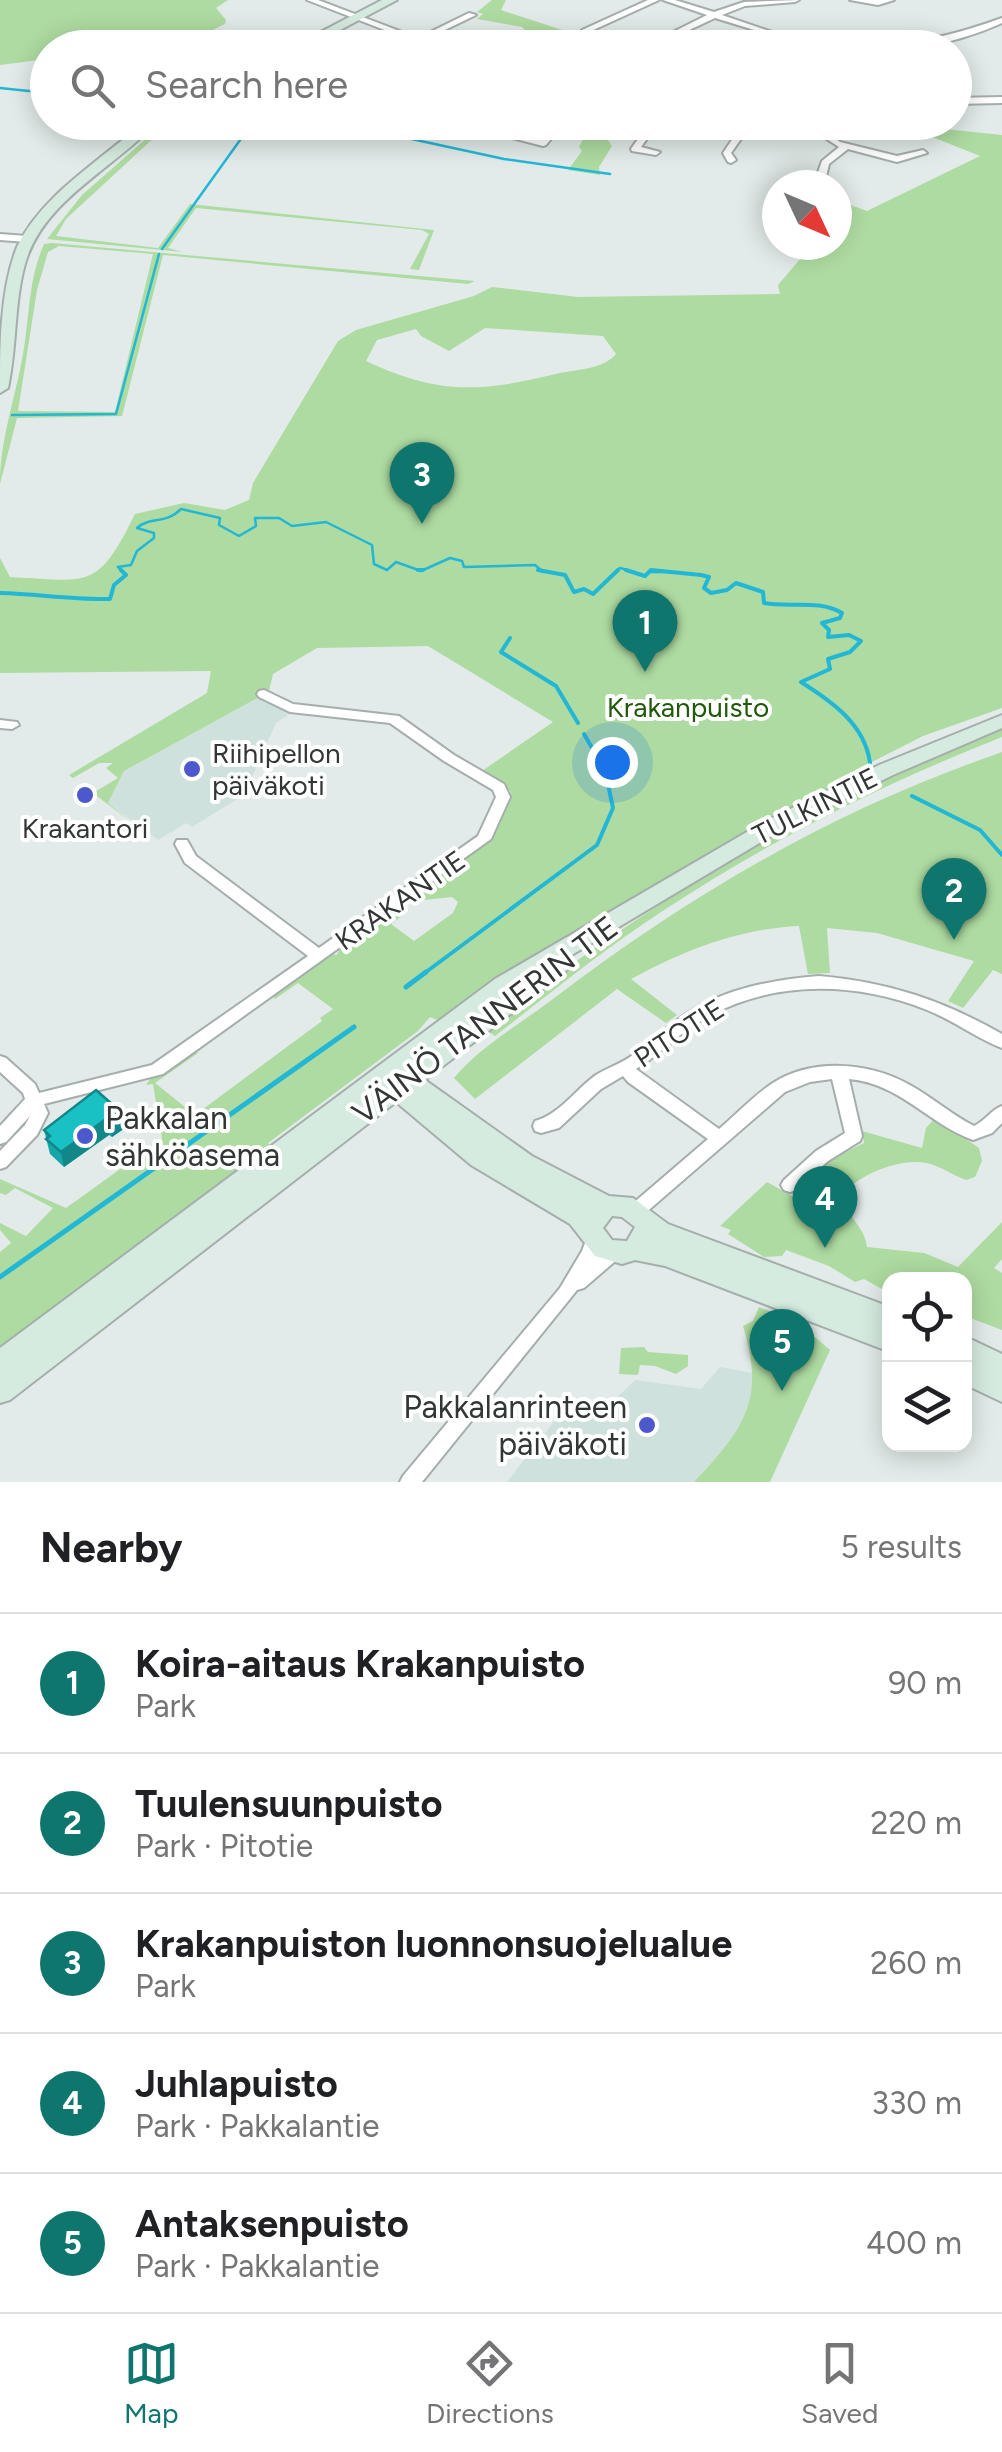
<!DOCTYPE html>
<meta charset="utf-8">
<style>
body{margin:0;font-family:Figtree,sans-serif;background:#f2f2f2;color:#202124}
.controls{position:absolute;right:30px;bottom:30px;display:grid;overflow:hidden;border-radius:20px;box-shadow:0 5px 25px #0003}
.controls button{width:90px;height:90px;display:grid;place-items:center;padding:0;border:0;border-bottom:2px solid #e0e0e0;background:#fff;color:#202124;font:50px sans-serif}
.compass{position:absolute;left:762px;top:170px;width:90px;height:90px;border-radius:50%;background:#fff;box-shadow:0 5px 25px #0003;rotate:134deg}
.you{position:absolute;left:612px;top:762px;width:35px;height:35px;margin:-25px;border:8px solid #fff;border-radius:50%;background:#1a73e8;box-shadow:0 0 0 15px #1a73e833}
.badge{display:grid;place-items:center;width:65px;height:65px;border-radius:50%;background:#0f766e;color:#fff;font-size:32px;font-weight:700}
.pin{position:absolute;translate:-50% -82px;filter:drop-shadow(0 2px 5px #0008)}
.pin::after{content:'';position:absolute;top:52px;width:35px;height:30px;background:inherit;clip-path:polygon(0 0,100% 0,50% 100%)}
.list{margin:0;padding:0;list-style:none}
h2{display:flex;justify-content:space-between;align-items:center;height:130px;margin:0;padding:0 40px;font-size:42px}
h2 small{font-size:32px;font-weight:400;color:#757577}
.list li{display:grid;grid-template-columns:65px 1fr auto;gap:30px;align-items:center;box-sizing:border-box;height:140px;padding:0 40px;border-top:2px solid #e0e0e0}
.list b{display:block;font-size:38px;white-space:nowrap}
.list p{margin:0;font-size:32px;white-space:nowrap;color:#757577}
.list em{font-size:32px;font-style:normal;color:#757577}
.icon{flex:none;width:55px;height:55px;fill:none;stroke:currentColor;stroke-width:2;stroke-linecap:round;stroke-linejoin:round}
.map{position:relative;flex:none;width:1002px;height:1482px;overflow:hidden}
.search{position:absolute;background:#fff;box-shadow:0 5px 25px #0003;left:30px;right:30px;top:30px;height:110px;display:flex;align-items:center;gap:25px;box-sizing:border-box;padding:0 35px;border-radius:55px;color:#757577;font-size:38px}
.sheet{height:830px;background:#fff}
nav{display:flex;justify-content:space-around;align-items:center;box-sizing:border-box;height:140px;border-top:2px solid #e0e0e0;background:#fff;font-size:28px;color:#757577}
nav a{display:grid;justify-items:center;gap:5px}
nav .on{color:#0f766e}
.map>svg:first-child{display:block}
.built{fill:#cee1dc}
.green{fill:#aedba1;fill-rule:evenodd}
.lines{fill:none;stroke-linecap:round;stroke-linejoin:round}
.stream-far2{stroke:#23b7d6;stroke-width:2.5}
.stream-far1{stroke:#23b7d6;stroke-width:4}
.stream{stroke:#23b7d6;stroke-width:5}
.street-casing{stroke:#a5aeac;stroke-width:4}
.secondary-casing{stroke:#a5aeac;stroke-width:4}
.street{fill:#fff;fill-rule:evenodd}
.secondary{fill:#d6ebdf;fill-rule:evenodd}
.wall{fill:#16a6a9}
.shaded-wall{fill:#128789}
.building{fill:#1ac1c4;stroke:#128789;stroke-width:2.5}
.poi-dot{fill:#4e58cd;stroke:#fff;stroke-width:4}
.labels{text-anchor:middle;stroke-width:8;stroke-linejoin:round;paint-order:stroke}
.park-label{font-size:28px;fill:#21590a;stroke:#fff}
.poi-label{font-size:28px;fill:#323635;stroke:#fff;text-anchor:start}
.street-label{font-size:28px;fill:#323635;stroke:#fff}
.near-street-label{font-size:32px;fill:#323635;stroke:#fff}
.near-poi-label{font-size:32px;fill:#323635;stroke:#fff;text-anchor:start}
</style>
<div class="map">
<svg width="1002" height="1482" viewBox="0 0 1002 1482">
<rect width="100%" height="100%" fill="#e2ebe9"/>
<path class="built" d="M261,696L283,710L294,711L276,723L244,795L192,827L186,823L158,840L108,803L124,771Z
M720,1367L753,1373L751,1398L738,1433L694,1482H507L573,1397L601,1413L635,1380L701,1389Z"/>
<path class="green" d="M0,0H228L216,8L226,20L225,24L183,44L166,36L137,45L140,47L48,48L47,59L0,65Z
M492,0H506L501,10L614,47H590L540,31L530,35L522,27L477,19L483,14L477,12Z
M164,123H170L66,219L56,236L158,248L190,204L434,230L419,270L410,269L429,234L422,230L196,208L168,248L183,252L47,239L82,195Z
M591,123H608L602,132L612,146L599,167L600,175L568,170L582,151L579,147Z
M886,123L1002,135V708L923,736L868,764L873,769L766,822L762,818L757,821L761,825L611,912L442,1022L430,1017L418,1031L268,1143L272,1147L0,1359V1252L11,1243L0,1230V1223L26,1236L53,1208L15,1188L6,1195L0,1193V1179L66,1208L162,1139L153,1084L146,1085L150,1079L194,1050L198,1053L155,1083L195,1115L322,1021L320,1018L333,1009L298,983L275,999L272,996L331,954L337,955L340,948L399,906L407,912L391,924L414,941L453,913L458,902L452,897L424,900L418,893L487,843L511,792L482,771L553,722L428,646L317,648L273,674L269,691L263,695L124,771L108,803L131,822L93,793L118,778L106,768L113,763H99L73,778L69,775L207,693L211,671L0,673V558L10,577C90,581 97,591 135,514L184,503L225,510L249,500L253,483L338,341L356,330L474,296L492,287L578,297L780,294L778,285L812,245H837V200L867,211L980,156L935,138L889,134ZM485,328L603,336L616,354C603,369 580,369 560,373C482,392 441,396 366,361L377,340L416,329L421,336L449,351Z
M52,243L475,281L468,284L163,255L122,416L17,418L0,484C0,441 14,402 22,360C30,320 27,283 44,244ZM59,246L153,254L115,412L18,411L37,290L48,252Z
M1002,728V737C883,784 768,841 661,912C603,950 549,994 495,1036L489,1032L502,1016C662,894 814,803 1002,728Z
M1002,752V974L993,970L963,1008L948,1001L974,961L877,933L827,928L830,973L808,974L799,926C737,929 685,950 631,979L677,1015L666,1023L617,989L475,1099L454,1078C479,1048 518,1025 549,1002C692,893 832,811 1002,752Z
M935,1118L979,1148L982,1161L975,1177L966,1180C955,1176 946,1170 936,1166C907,1153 859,1174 840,1196C846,1217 864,1224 867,1247L924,1253L958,1267L1002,1222V1259L994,1268L1002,1273V1330L965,1316L964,1280H890L889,1293L864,1279L855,1282L829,1266L786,1250L782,1256L764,1257L728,1234L731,1230L720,1226L767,1182L796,1198L827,1161L864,1143L862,1131L922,1148L926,1128Z
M759,1307L796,1321L830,1350L770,1482H694C744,1429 766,1400 743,1326L753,1321Z
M644,1347L648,1352L688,1355V1366L676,1374L655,1366L640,1365L638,1375L619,1374L621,1348Z"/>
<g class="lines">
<path class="stream-far2" d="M0,88L48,93
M333,122L504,159L610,174
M162,249L253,122
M12,415L116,414L159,254
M123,572L118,567L131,565L137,551L154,538V533L137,528C150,516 165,525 181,509L220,518L219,525L239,536L256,526L255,518H279L292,526L326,522L372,545L374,564L387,570L396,562L421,571L450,558L462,561L464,567L535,565L543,572
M615,572L620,568L634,572
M649,572H666"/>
<path class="stream-far1" d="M418,570H423
M538,570L565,575L574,592L584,589L593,594L618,570
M626,570L645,576L651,570L701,575L709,577L704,588L711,593L727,590L736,583L763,592L764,603C792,608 818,599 842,613L840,618L822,623L829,630L828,637L849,635L861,641L850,652L828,659L830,669L801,682C831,701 865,724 870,763
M0,593C38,594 72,600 110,599L114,585L126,575L121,570
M510,638L501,652L556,686L578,723
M912,796L980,830L1002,855
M422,975L597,845L613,808L605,770L584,734"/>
<path class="stream" d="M406,987L426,972
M0,1277L354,1027"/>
<defs>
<path id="street" d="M307,0H318L418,38L469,13L476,15L418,43Z
M648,0H659L589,32L582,30Z
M663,0H675L714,12L744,2L799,0L795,2L745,6L722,15L775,33L748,48H737L764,33L715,18L651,48H641L707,15Z
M850,0H894L878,5Z
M1002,18V23C957,43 891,60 844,39L848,37C905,49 949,37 1002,18Z
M372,44H378L379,46L369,48Z
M1002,97V103L954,104V98Z
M450,122H467L541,140L556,122H565L546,145L543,146Z
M650,122H659L641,147L660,152L656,155L632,151L631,149Z
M733,122C760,122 787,127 814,127C827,127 840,122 854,122L825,131L840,142L897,156L923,150L927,153L897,162L848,149L829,164L826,177L832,182L827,185L816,178L822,161L839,147L816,132L750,126L731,153L736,160L731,163L728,162L723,153L742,125Z
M0,234L27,236L32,239L27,242L0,240Z
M264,690L293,704L399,716L454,755L504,784L510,797L491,839L163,1074L44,1104L48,1113L37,1135L6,1167L0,1169V1151L25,1125L30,1116L6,1142L0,1144V1126L25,1099L23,1093L0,1072V1056L6,1058L35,1084L39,1093L152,1065L308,956L185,863L175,844L177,840H187L196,856L319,948L478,836L496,797L493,790L444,761L390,723L290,712L259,697L257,694L259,691Z
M0,720L17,722L19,725L12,729L0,728Z
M819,976C888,982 942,1000 1002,1034V1048C976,1038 953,1020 927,1010C857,982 778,980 711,1015C683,1029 662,1053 636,1069L719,1129C737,1114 754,1095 773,1083C812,1058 868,1062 908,1084C931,1096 950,1114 974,1126C985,1121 991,1110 1002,1106V1123L992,1133L973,1140C927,1123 901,1084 849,1079L862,1136L860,1141L828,1161L796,1190L790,1192L784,1190L781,1185L784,1180L816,1151L845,1133L832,1079L810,1082L785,1092L643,1215L637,1217L631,1215L628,1210L631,1205L708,1139L628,1082L623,1076L601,1089L559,1128L541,1133L535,1131L533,1126L535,1121C560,1114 575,1090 596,1075C607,1068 620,1064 630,1057C650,1044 666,1027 686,1014C726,988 772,980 819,976Z
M594,1233L600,1235L603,1240L598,1255L614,1245L620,1247L623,1252L620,1257L584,1288L577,1290L422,1482H400L403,1476L560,1288L582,1251L588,1235Z"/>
<path id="secondary" d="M382,0H397L306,48H290Z
M143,122H157C115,168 43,200 25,264C14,303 17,347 8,388L0,393C0,347 0,290 17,247C42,194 101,161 143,122Z
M1002,715V728L893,775L778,832L565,959L569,965L566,971L425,1080L532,1156L609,1196L633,1198L668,1224L890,1307V1352L665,1266L635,1260L622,1264L595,1256L570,1224L471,1165L396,1102L10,1400L0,1403V1348L495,979L764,822L879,765ZM612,1216L622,1217L635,1227L627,1241L612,1240L603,1228Z
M964,1336L1002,1354V1402L964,1384Z"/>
</defs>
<use href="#street" class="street-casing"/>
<use href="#secondary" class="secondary-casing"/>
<use href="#street" class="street"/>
<use href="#secondary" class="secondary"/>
</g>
<path class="wall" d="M96,1090L125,1128L112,1137L109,1135L64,1167L50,1154L44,1130Z"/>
<path class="shaded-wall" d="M122,1113L125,1128L112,1137L109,1122Z
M106,1119L109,1135L64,1167L61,1152Z"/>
<path class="building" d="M96,1090L122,1113L109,1122L106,1119L61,1152L46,1139L50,1136L44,1130Z"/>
<g class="poi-dot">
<circle cx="192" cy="769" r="10"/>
<circle cx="85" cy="795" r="10"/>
<circle cx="85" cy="1136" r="10"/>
<circle cx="647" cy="1425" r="10"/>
</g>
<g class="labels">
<g class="park-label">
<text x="688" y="717">Krakanpuisto</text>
</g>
<g class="poi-label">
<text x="212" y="763">Riihipellon<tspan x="212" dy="32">päiväkoti</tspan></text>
<text x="85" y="838" text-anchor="middle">Krakantori</text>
</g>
<g class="street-label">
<text transform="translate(815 806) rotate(-27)" y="10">TULKINTIE</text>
<text transform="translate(400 900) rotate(-35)" y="10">KRAKANTIE</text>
<text transform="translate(679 1033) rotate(-33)" y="10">PITOTIE</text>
</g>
<g class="near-street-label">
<text transform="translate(485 1020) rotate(-37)" y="11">VÄINÖ TANNERIN TIE</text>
</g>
<g class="near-poi-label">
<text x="105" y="1129">Pakkalan<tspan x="105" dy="37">sähköasema</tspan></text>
<text x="627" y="1418" text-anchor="end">Pakkalanrinteen<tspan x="627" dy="37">päiväkoti</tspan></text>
</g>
</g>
</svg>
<div class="controls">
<button><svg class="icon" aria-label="locate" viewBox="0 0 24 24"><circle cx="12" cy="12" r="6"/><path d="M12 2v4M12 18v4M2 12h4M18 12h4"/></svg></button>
<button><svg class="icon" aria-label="layers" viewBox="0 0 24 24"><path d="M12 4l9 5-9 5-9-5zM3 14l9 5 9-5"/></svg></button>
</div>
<svg class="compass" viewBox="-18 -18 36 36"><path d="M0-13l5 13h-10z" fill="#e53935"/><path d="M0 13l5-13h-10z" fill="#757577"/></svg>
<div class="you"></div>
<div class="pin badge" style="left:645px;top:672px">1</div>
<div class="pin badge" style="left:954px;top:940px">2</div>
<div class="pin badge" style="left:422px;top:524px">3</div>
<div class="pin badge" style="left:825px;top:1248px">4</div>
<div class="pin badge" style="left:782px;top:1391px">5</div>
<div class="search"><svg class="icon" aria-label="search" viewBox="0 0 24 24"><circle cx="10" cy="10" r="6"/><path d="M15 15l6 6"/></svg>Search here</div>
</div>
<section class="sheet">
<h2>Nearby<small>5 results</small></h2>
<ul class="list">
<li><span class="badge">1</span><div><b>Koira-aitaus Krakanpuisto</b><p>Park</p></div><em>90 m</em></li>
<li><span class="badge">2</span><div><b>Tuulensuunpuisto</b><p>Park · Pitotie</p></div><em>220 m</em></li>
<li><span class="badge">3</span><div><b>Krakanpuiston luonnonsuojelualue</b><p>Park</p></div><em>260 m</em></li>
<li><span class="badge">4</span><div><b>Juhlapuisto</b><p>Park · Pakkalantie</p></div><em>330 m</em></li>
<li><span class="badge">5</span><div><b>Antaksenpuisto</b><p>Park · Pakkalantie</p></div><em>400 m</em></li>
</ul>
</section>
<nav>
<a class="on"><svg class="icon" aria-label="map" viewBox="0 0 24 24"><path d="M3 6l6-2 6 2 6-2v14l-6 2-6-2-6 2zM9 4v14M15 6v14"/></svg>Map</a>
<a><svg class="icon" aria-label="directions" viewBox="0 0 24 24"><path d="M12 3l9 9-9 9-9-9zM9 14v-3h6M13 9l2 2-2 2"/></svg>Directions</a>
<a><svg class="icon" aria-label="saved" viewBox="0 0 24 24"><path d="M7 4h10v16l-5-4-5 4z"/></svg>Saved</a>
</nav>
